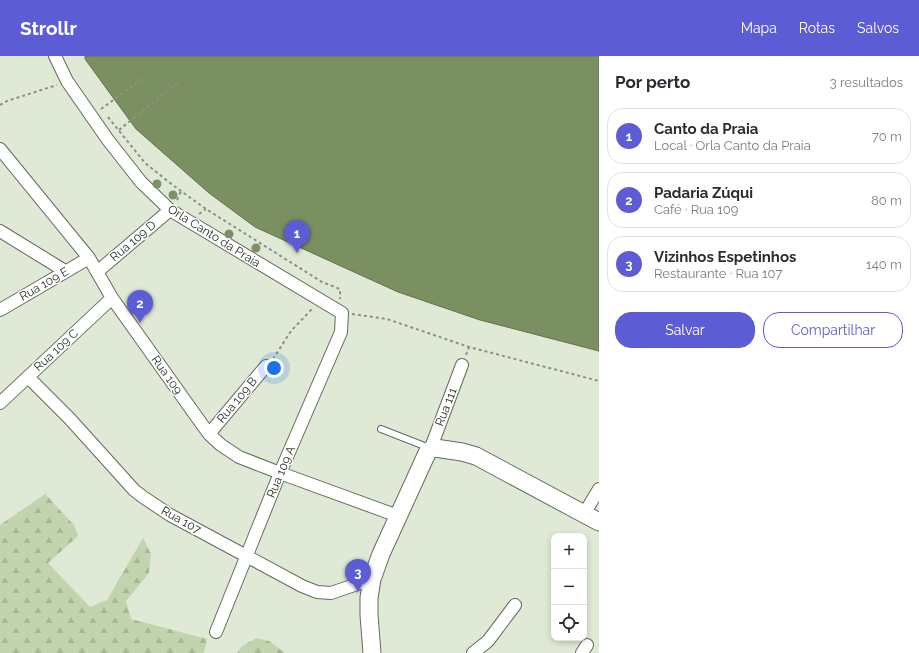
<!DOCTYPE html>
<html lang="pt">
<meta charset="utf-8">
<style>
body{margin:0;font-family:Raleway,sans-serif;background:#f7f7f7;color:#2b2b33}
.controls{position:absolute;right:12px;bottom:12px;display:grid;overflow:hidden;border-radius:8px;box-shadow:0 2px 6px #0003}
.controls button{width:36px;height:36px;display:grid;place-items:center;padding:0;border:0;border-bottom:1px solid #e1e1e2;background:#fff;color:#2b2b33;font:20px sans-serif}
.you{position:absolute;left:274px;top:312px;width:14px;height:14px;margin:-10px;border:3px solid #fff;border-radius:50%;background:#1a73e8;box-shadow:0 0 0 6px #1a73e833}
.badge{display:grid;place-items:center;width:26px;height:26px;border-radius:50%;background:#5c5dd5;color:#fff;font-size:13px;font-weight:700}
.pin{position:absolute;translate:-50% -33px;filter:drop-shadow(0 1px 2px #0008)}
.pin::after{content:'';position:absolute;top:21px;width:14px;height:12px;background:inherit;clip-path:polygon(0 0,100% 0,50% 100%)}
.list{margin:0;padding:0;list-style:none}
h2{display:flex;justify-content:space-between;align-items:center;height:52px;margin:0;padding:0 16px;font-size:17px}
h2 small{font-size:13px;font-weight:400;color:#7c7c81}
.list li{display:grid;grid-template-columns:26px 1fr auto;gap:12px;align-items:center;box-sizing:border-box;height:56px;margin:0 8px 8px;padding:0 8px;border:1px solid #e1e1e2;border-radius:16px}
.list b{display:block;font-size:15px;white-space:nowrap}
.list p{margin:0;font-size:13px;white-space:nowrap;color:#7c7c81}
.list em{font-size:13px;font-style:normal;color:#7c7c81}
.actions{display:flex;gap:8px;padding:12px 16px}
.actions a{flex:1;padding:9px 0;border:1px solid #5c5dd5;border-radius:16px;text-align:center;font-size:14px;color:#5c5dd5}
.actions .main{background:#5c5dd5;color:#fff}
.icon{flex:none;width:22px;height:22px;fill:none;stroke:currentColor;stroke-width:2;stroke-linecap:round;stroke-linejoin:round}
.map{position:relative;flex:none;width:599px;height:597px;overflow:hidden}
header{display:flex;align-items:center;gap:24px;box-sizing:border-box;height:56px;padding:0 20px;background:#5c5dd5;color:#fff}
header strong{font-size:19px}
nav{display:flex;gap:22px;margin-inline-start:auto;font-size:14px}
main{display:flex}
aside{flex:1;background:#fff}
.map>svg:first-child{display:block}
.forest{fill:url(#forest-firs)}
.water{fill:#7a9060;stroke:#62734f}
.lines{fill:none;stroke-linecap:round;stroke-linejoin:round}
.service-casing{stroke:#636c5a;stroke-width:8}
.minor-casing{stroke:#636c5a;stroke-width:14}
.secondary-casing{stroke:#636c5a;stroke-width:19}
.path{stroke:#8b9284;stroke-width:2;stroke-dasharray:3 3;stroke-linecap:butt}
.service{stroke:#fff;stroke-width:6}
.minor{stroke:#fff;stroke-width:12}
.secondary{stroke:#fff;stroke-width:17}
.tree{fill:#7f8f68}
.labels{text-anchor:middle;stroke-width:3;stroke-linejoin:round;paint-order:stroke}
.street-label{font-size:12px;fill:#2b2e27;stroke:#fff}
</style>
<header>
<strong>Strollr</strong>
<nav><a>Mapa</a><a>Rotas</a><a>Salvos</a></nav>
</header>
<main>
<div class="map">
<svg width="599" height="597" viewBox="0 0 599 597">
<defs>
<pattern id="forest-firs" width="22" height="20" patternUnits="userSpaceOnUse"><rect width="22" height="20" fill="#c2d4ae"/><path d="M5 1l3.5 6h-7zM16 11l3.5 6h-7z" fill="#a7b696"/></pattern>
</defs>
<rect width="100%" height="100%" fill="#dfe9d5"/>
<path class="forest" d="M45,438L74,469L78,480L48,507L90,551L107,544L143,482L151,498L149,517L126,545L131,563L207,583L204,597H0V469Z
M256,582L269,585L285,597H237L242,590Z"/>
<path class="water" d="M85,0H599V295L480,264L398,236L255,171L209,137L136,73L85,3Z"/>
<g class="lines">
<defs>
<path id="service" d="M381,373L422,389L429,393"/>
<path id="minor" d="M55,0L67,25L108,84L141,126L170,154L342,257L341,276L280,417L216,576
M0,93L89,202L112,242L196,360L209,378L221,389L239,401L280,417L398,460
M0,175L65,215
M97,216L170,154
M0,254L89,202
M28,321L70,363L134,434L143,441L170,459L302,530L317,536L331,537L372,523
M0,347L112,242
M209,378L266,310
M430,394L462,309
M584,458L599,433
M473,597L488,585L515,549
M582,597L587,589"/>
<path id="secondary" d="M372,597L369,559V542L372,523L381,498L428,395L435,392L462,396L476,400L599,466"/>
</defs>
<use href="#service" class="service-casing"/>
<use href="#minor" class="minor-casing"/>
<use href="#secondary" class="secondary-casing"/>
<path class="path" d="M0,49L7,45L57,29
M101,53L142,23
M108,61L145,107L174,130L206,153L322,226L340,233V243
M119,74L180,25
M177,144L181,135
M199,158L206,153
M352,258L387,263L469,291L599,325
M466,299L469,291
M273,303L291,275L312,253"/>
<use href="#service" class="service"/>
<use href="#minor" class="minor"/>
<use href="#secondary" class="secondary"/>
</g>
<g class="tree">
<circle cx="157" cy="128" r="4.5"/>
<circle cx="173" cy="139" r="4.5"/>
<circle cx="229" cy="178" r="4.5"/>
<circle cx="256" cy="192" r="4.5"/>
</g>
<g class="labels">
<g class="street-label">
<text transform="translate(214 180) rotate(32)" y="4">Orla Canto da Praia</text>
<text transform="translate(133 185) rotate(-40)" y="4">Rua 109 D</text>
<text transform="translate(44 228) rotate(-30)" y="4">Rua 109 E</text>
<text transform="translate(56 294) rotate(-43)" y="4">Rua 109 C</text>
<text transform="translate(167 319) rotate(55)" y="4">Rua 109</text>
<text transform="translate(237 344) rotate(-50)" y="4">Rua 109 B</text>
<text transform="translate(446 351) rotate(-69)" y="4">Rua 111</text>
<text transform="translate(281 416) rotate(-67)" y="4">Rua 109 A</text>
<text transform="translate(181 464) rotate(29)" y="4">Rua 107</text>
</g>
</g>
</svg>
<div class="controls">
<button>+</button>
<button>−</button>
<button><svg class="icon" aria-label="locate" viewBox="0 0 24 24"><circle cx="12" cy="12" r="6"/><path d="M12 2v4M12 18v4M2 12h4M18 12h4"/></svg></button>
</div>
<div class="you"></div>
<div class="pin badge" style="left:297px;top:197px">1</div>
<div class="pin badge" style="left:140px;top:267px">2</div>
<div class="pin badge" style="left:358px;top:536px">3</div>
</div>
<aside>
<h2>Por perto<small>3 resultados</small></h2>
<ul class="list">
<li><span class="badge">1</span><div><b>Canto da Praia</b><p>Local · Orla Canto da Praia</p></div><em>70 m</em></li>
<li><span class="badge">2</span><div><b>Padaria Zúqui</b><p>Café · Rua 109</p></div><em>80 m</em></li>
<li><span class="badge">3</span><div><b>Vizinhos Espetinhos</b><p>Restaurante · Rua 107</p></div><em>140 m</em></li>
</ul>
<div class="actions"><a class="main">Salvar</a><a>Compartilhar</a></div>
</aside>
</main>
